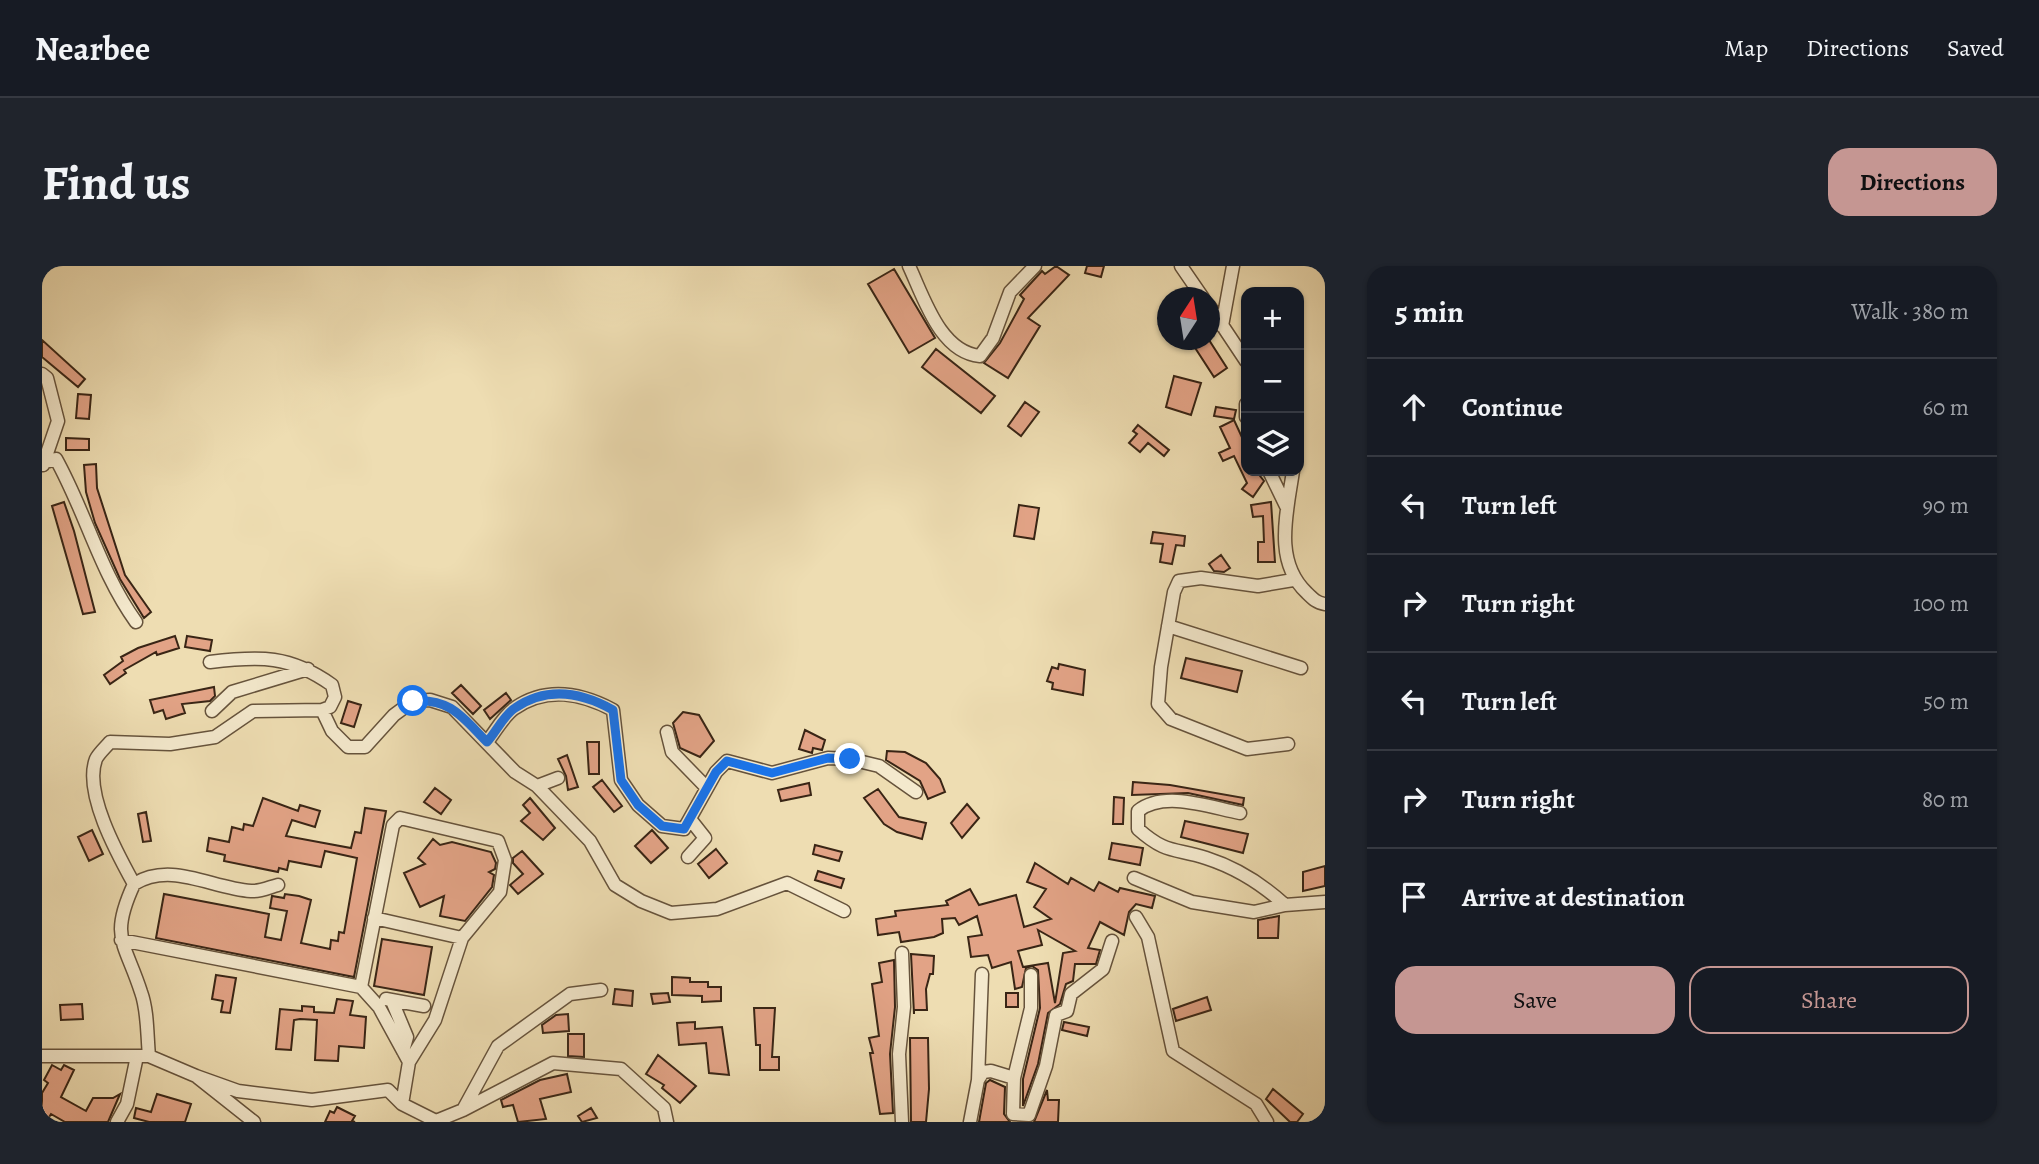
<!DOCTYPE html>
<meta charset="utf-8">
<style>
body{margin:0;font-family:Alegreya,serif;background:#20242c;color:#f1f3f6}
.controls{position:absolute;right:21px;top:21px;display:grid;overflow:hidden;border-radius:14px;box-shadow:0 2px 5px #0004}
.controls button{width:63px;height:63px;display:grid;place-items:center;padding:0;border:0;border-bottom:2px solid #363941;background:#171b24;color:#f1f3f6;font:35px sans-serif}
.compass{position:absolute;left:1115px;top:21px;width:63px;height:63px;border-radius:50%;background:#171b24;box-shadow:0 2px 5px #0004;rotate:12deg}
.stop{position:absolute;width:21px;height:21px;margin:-16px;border:5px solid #1a73e8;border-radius:50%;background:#fff}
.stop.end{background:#1a73e8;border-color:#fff;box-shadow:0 2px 7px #0008}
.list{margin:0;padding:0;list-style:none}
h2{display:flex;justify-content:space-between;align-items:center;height:91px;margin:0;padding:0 28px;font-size:30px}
h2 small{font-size:23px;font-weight:400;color:#9ea1a6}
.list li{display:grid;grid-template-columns:46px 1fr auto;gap:21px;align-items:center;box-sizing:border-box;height:98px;padding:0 28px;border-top:2px solid #363941}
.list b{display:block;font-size:26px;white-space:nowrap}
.list em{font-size:23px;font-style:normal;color:#9ea1a6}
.actions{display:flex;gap:14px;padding:21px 28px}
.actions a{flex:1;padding:16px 0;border:2px solid #c59692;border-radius:21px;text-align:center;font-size:24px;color:#c59692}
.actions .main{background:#c59692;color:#111}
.icon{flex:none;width:38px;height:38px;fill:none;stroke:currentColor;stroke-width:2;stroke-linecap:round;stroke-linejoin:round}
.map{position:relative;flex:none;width:1283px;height:856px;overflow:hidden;border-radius:21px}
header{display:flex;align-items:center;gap:42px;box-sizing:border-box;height:98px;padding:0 35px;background:#171b24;border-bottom:2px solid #363941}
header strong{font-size:33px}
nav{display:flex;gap:38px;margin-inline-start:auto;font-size:24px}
.intro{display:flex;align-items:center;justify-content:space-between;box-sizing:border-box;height:168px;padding:0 42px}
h1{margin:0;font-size:49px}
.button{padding:18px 32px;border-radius:21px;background:#c59692;color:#111;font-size:24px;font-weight:700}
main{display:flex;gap:42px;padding:0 42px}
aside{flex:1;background:#171b24;border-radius:21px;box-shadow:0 2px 5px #0004}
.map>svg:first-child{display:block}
.building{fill:#e2a386;stroke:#392515;stroke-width:2;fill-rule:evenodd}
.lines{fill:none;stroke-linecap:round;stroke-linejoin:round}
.street-casing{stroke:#66533c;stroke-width:15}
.street{stroke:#f4e9cd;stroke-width:12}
.route{stroke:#1a73e8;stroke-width:9}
</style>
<header>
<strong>Nearbee</strong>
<nav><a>Map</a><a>Directions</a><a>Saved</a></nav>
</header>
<div class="intro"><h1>Find us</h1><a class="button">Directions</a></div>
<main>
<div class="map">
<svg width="1283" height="856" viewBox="0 0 1283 856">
<rect width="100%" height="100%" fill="#eeddb2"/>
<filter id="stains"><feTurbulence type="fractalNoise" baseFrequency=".00286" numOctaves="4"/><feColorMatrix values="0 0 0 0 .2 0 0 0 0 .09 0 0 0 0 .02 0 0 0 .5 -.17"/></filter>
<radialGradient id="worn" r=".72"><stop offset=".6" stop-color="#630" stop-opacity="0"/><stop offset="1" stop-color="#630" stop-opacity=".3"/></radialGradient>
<path class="building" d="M1014,0L1027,9L986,52L998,60L966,112L942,97L958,77L982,33L978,29L1000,5L1003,8Z
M1045,0H1062L1059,11L1043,7Z
M852,3L893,72L867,87L826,18Z
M0,74L43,113L36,121L0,91Z
M1148,74H1167L1185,102L1172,111Z
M894,83L953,130L939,147L880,101Z
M1132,110L1159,117L1149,149L1124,141Z
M36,128L49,129L47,153L34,152Z
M983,136L997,146L979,170L966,160Z
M1174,141L1194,144L1192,153L1172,150Z
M1192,154L1204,180V205H1214L1222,215L1211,231L1200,223L1205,217L1192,190L1181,195L1177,187L1188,182L1178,161Z
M1096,159L1127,184L1122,190L1106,177L1098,186L1087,177L1095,168L1091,165Z
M24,172L47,173V184H24Z
M54,198L55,222L83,309L109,346L102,352L78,313L53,257L44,226L42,199Z
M22,236L32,265L53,346L41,348L10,240Z
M1229,236L1233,296H1216V276H1222L1221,250L1211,251L1209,239Z
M977,239L997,242L992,273L972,270Z
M1111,266L1143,270L1142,280L1134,279L1130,298L1118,296L1121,278L1109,277Z
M1179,289L1188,302L1182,306L1172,305L1167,298Z
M133,370L137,382L115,389L114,386L82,404L84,407L68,418L62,409L81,395L79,391L96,382Z
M145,370L170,374L168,385L143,381Z
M1144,392L1200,405L1195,426L1139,412Z
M1017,398L1043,404L1041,429L1010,423L1011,417L1005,415L1010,401L1016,403Z
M419,419L439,440L431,448L410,427Z
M172,421L173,430L168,435L140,438L143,447L124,453L121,444L112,447L108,434Z
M464,427L469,434L448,453L442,444Z
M306,435L319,439L312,461L299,457Z
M641,446L657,449L672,475L658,491L638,482L631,457Z
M763,464L783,474L780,484L771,482L770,487L757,483Z
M545,476H557V508H547Z
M845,485L863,486L884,497L898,513L903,526L886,533L878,515L844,494Z
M525,489L536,521L526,524L524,510L516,493Z
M560,514L580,540L572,546L551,521Z
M1091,516L1128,519L1202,532L1201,539L1146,527L1090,529Z
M767,517L769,529L739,535L736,524Z
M393,522L409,534L399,548L382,536Z
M836,523L857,551L884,557L880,573L855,566L842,558L822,532Z
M1072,531L1082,532L1081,558H1071Z
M221,532L256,545L258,539L278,545L273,561L250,554L244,570L309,582L313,566L319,567L323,542L344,545L312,711L114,672L122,628L227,648L223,671L239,674L245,645L228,642L230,630L242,632L243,628L257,630L269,634L259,677L288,683L289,674L296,675L297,666L302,667L315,592L283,585L279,601L247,595L245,604L237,602L236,606L182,595L183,589L165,585L167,572L187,576L190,561L201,564L202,558L211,560Z
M488,532L513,562L501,574L479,555L488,547L481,539Z
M925,538L937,552L920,572L909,557Z
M104,546L109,575L101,576L96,548Z
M1143,555L1206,568L1201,587L1139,571Z
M50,564L61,588L47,595L36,571Z
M610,564L626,582L609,597L593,580Z
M391,573L398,579L410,576L449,586L454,597L453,603L447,606L452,609L450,621L423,655L398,650L402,630L378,641L362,607L383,598L376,592Z
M1070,577L1101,582L1098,599L1067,593Z
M773,579L800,586L797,595L771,588Z
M674,583L685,597L667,612L656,598Z
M480,585L501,608L476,628L468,619L481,608L471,597V592Z
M993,597L1026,618L1029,612L1052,625L1057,616L1076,626L1078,622L1113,630L1110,642L1094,638L1087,646L1082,669L1058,656L1046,682L1058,684L1054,698H1033L1031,715L1024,718L1018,738L1006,747L996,798L981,840V813L998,742L996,704L990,700L984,702L980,721L973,723L969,696L950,702L946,689L929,691L926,671L940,669L935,650L917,659L913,652L900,653L901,667L892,671L859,676L857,666L836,669L834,653L854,650L853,645L906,639L904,635L928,623L937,639L974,629L982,661L1009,653L992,641L1004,623L985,616ZM996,664L1033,685L1021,687L1013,737L1006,697L981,701L976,685L1000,679Z
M1283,600V620L1261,625V606Z
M776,605L802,613L799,622L773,614Z
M1237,650L1236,672H1216V654Z
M340,673L390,681L382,729L332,720Z
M869,688L892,690L891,708H888L884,723L885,744H872V748Z
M852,694L853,741L848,788L851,847L838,848L828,787H831L827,772L837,770L830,718L840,716L837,697Z
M174,709L194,712L188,747L179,746L181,735L170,733Z
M630,711L648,712V716H666V721H679V735L660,736V730L630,729Z
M573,723L591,725L590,740L571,738Z
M626,727L628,736L611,738L609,728Z
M964,727H976V741H964Z
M1165,731L1169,744L1134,755L1131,743Z
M295,733L311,735L308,749L324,751L322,782L297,780L296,795L273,794L275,754L258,753L252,754L249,784L234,783L238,743L260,745V740L272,741V746L292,747Z
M40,738L41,753L19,754L18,739Z
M712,742H733L730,791H737V804H718V779H714Z
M526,748L527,765L501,767L500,759L514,749Z
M653,756V763L680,761L687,809L667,807L664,777L637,779L635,757Z
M1022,756L1047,761L1045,770L1020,764Z
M526,768H542V791L526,790Z
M868,772H886L887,823L884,856H869Z
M616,789L654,820L638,837L620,822L622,819L604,808Z
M10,799L19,804L22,799L32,804L19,831L44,845L51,832H71L78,828L66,856H23L9,848L4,856H0V827L6,817L2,814Z
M525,808L529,826L498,833L504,853L476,856L471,839L461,841L459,834L498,814Z
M948,814L963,821L962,848L968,856H937L944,817Z
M1231,823L1261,848L1255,856H1248L1224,833Z
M1005,824L1006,834H1017L1016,856H992Z
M115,828L149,838L143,856H107L92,852L94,842L109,846Z
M295,841L313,850L310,855L313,856H283L288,845L292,847Z
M549,842L555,852L540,856L536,850Z"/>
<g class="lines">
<defs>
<path id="street" d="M867,0C882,32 898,86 938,90L951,72L968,26L993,0
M1139,0L1161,32
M1168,41L1204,95
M1180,60L1191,0
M0,108L5,112L16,155L1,199
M1204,138V151
M0,197L14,193C44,247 58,306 94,356
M1227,205L1245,242
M1251,205C1245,247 1231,295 1265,327C1271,333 1275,337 1283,338
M1126,360L1259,402
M168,396C218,390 248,389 290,419L293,431L288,441L280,444
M170,445L190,426L266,403
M625,466L630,486L665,522
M445,476C453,466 462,449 473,442C505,420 539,427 571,444L579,514L596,539L620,560L642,563L674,506L685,495L730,507L786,492L808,493L837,500L874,526
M1246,478L1205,483L1129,453L1116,438L1119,401L1132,326L1137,315L1159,312L1216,320L1251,314
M495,520L516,512
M1198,547C1167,541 1122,524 1096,545V563C1124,588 1132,582 1164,592C1195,602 1219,617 1243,639
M646,591L663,572L648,553
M1092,612L1150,636L1212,646L1243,639L1283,636
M92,618C129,595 169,622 209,625C217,626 228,621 236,619
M1094,651L1106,671L1131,785L1214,838L1225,856
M332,652L420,672
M79,674L319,721L337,741L367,796L360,838
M860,687L862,741L857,788L860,856
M989,709V742L972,812L971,848L987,849L1004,800L1014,749L1025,745L1029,728L1061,703L1070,675
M319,721L351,559L358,552L456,575L463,594L458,626L420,672L393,754L367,796
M344,733L382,740
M350,735L365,771L361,785
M0,790H107L154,810L212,856
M107,790C105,770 106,745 99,726C83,676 67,672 92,618C76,589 41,526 54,493C57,487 64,481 68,476L128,478L173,471L211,445L280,444L290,465L306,481H323L352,449L371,435L388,434L410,441L473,506L495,520L548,575L573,619L599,635L629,647L675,643L745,617L802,645
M154,810L196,825L270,834L346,824L360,838L394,855L421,844L511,797L579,803L622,842L625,856
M936,814L941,806L949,805L972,812
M421,844L456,780L528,728L559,724
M75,856L85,838L95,790
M928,856L936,814L940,708"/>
</defs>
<use href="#street" class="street-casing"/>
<use href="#street" class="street"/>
</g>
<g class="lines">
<path class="route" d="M371,435C409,432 421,452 445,476C454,466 462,449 473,442C505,420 539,426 571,444L579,514L596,539L620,560L642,563L674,506L685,495L730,507L786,492L808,493"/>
</g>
<rect width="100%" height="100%" filter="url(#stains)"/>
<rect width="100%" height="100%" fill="url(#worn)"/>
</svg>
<div class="controls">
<button>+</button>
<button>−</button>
<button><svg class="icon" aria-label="layers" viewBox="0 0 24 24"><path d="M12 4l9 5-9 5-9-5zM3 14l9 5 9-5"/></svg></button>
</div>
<svg class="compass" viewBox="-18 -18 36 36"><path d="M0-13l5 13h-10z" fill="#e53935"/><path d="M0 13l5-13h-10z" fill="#9ea1a6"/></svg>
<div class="stop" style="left:371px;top:435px"></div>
<div class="stop end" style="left:808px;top:493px"></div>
</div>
<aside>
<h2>5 min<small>Walk · 380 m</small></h2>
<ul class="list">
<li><svg class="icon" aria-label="ahead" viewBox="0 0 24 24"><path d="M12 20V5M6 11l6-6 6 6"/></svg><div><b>Continue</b></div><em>60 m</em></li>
<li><svg class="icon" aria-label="left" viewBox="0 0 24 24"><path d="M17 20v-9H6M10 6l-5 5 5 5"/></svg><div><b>Turn left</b></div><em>90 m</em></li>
<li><svg class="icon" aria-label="right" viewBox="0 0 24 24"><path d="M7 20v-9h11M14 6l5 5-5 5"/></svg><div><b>Turn right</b></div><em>100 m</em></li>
<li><svg class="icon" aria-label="left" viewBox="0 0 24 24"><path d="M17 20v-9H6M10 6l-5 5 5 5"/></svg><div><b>Turn left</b></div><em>50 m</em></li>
<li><svg class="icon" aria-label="right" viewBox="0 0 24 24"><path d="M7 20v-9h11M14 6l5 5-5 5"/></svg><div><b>Turn right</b></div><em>80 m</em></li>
<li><svg class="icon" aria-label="arrive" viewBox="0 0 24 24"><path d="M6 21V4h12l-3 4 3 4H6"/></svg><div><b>Arrive at destination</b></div></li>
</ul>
<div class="actions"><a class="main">Save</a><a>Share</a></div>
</aside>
</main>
